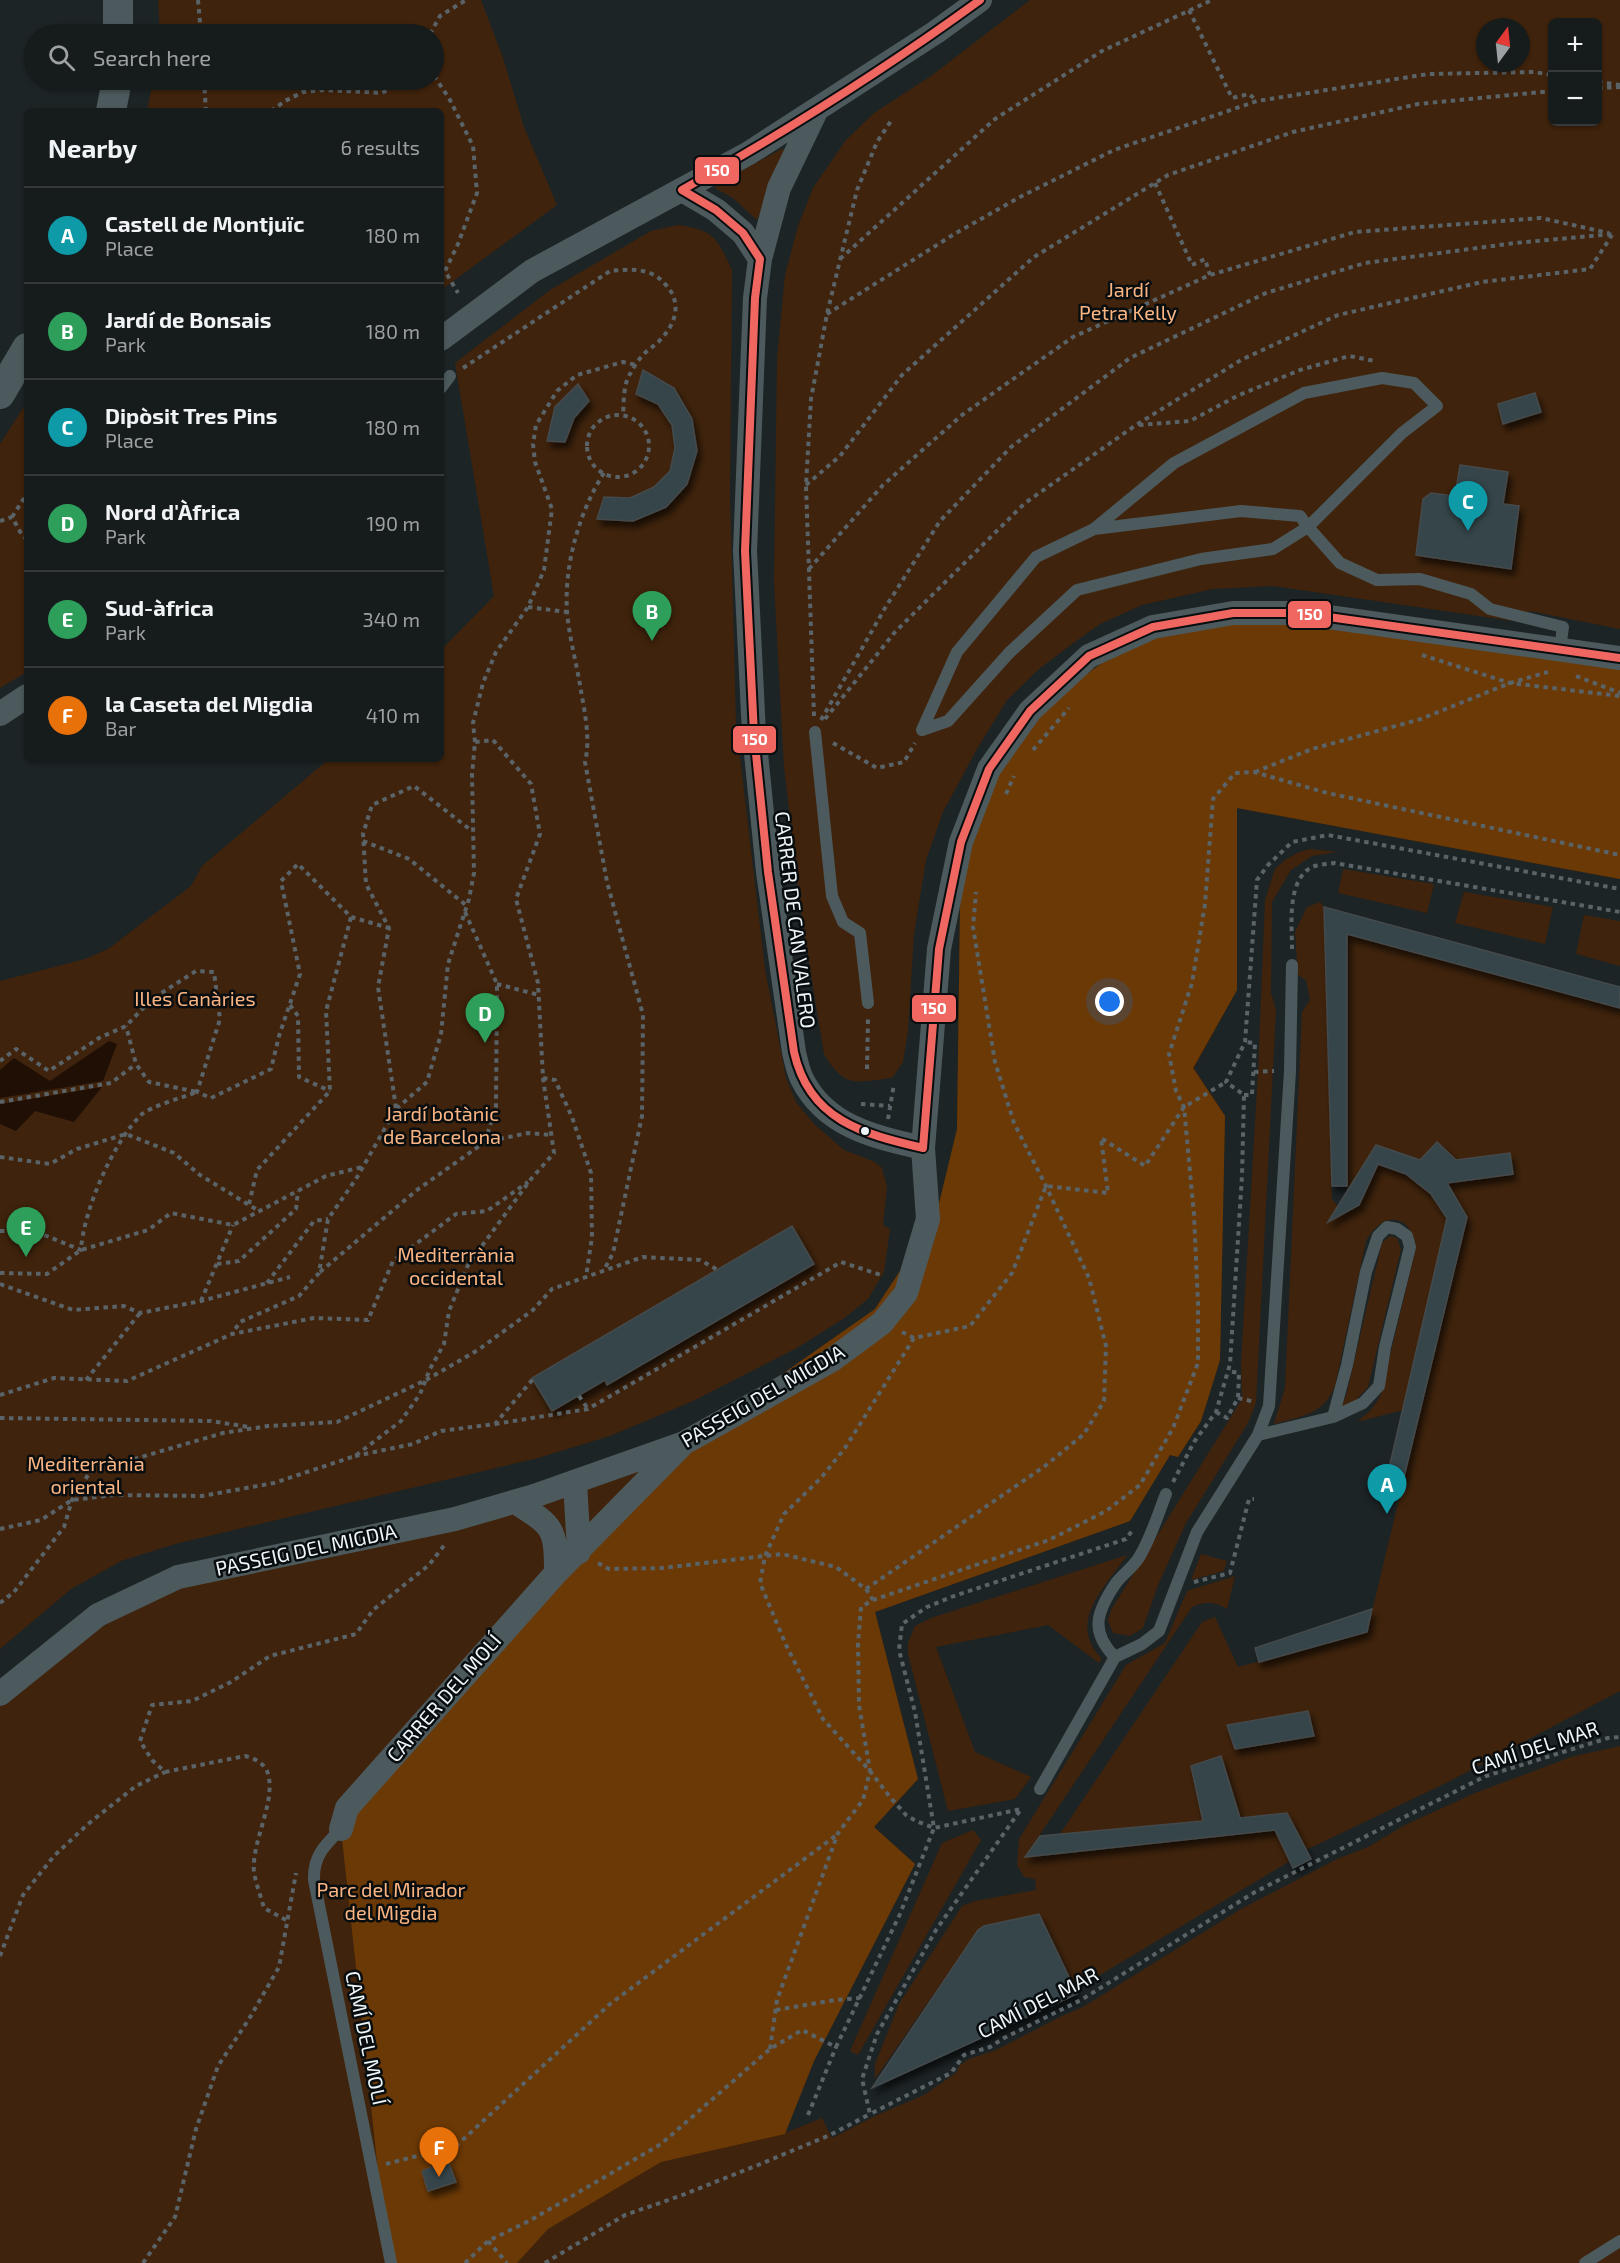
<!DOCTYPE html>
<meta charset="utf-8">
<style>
body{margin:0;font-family:"Exo 2",sans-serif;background:#1f2425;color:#f1f3f6}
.controls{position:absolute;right:18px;top:18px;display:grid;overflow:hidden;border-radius:9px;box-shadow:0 2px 4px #0004}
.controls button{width:54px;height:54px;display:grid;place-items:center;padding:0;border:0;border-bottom:2px solid #35393b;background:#161b1c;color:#f1f3f6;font:30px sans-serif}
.compass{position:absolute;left:1476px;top:18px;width:54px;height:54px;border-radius:50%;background:#161b1c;box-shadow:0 2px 4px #0004;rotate:15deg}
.you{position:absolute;left:1110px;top:1002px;width:21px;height:21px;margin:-15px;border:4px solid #fff;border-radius:50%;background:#1a73e8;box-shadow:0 0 0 9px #1a73e833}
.badge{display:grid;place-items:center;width:39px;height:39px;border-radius:50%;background:#a5acaf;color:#fff;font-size:20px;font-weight:700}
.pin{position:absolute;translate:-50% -50px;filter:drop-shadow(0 2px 3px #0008)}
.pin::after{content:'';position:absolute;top:32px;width:21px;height:18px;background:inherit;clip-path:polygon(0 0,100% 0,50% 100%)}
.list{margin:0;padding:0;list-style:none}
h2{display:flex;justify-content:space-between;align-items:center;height:78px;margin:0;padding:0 24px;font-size:26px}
h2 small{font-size:20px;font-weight:400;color:#9ea1a3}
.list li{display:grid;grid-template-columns:39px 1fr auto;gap:18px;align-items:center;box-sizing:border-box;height:96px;padding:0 24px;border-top:2px solid #35393b}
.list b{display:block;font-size:22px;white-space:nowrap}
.list p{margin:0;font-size:20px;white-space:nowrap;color:#9ea1a3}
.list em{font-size:20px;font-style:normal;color:#9ea1a3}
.icon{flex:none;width:33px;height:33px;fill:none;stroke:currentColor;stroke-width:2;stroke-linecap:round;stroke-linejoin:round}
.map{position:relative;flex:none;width:1620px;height:2263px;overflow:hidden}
.search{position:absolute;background:#161b1c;box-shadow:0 2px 4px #0004;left:24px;top:24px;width:420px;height:66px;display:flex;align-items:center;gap:15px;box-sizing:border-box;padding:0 21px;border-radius:33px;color:#9ea1a3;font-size:22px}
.panel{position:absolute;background:#161b1c;box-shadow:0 2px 4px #0004;left:24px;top:108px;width:420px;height:654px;border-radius:9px}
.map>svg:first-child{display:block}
.green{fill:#3f230c;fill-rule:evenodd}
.forest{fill:#6b3905}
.water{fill:#200f04}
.building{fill:#364448;stroke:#444a4c;stroke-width:1.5;filter:url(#shadow)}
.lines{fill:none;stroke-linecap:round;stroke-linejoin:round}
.path{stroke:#5a6367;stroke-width:4;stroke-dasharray:4.5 4.5;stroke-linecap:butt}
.service{stroke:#4d5a5d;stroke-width:12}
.minor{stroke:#4d5a5d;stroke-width:24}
.tertiary{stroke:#4d5a5d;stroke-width:30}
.bus-1-casing{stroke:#080d0f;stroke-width:12}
.bus-1{stroke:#ef6760;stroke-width:8}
.bus-dot{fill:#eef6f9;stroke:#080d0f;stroke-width:2}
.labels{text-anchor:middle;stroke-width:5;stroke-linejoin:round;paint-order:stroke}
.park-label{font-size:20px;fill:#fcb582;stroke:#080d0f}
.street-label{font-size:20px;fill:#eef6f9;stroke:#080d0f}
.line-badge{stroke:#080d0f;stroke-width:2}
.badge-label{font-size:16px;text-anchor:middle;font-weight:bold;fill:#fff}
</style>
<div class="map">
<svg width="1620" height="2263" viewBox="0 0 1620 2263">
<defs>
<filter id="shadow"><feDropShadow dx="3.5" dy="6" stdDeviation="3" flood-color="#0009"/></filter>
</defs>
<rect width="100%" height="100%" fill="#1d2426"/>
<path class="green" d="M158,0H481L503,58L524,127L557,205L441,290V111H147L153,80H434V34H160Z
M1030,0H1620V629L1530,611L1513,621L1273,586L1213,589L1142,605L1100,624L1068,647L1039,669L1007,700L977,749L943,812L926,860L914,934L908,1031L903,1062L892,1078C855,1082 845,1089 824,1054L801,913L784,767L774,582L777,359L785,275L798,226L813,188L846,140L874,113L931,76ZM1552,22H1598V122H1552ZM1485,27H1521V63H1485Z
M782,149L787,150L757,220L733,198L715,188L717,183Z
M678,225C714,230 717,238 732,270L730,497L736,723L765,969L786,1078L796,1102L814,1124L844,1150L875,1162L882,1168L887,1187L883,1225L890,1229L884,1272L868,1299L843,1319L797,1348L693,1401L610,1436L538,1458L175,1544L121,1561L71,1589L0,1649V981L85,959L108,949L191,886L202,866L329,759H441V650L494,596L455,363L550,290L651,231Z
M27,402V672L0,688V444Z
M1102,663L1620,879L1237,808V990L1194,1068L1225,1116L1220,1360L1201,1421L1178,1457L1170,1455L1130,1521L875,1612L918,1779L874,1827L915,1864L814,2061L785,2133L822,2118L832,2138L877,2115L924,2095L956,2073L960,2065L969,2059L996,2050L1062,2016L1083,2007L1241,1909L1337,1859L1368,1847L1405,1825L1475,1793L1571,1757L1620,1746V2263H0V1694L178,1577L455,1519L684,1443L875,1309L936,1216L957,1130L960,907Z
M1310,849L1338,852L1312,856L1291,870L1272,902L1271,993L1276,1010L1256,1403L1248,1423L1186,1523L1158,1585L1143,1628L1130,1636L1113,1633L1108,1621L1111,1610L1242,1399L1241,1363L1258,1071L1265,900L1275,869L1285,860L1299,852Z
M1343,869L1434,884L1427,913L1338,893Z
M1464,892L1553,907L1545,944L1455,923Z
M1320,902L1324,907L1332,1199L1339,1208L1359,1205L1378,1164C1416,1177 1425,1185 1447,1218L1403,1410L1357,1422L1370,1411L1380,1397L1416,1248C1412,1212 1381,1211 1366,1241L1335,1386C1323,1415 1302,1416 1274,1424L1285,1388L1302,1012L1310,1000L1306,980L1298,975L1295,932L1307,907Z
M1584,915L1620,921V966L1576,954Z
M1347,934L1620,1008V1691L1446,1783L1306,1850L1286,1813L1060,1834L1202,1622L1215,1617L1238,1667L1367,1632L1467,1217L1414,1158L1376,1145L1347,1191Z
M1390,1236L1397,1238L1401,1249L1368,1387L1353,1403L1339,1410L1346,1396L1382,1243Z
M1201,1554L1227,1561L1224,1571L1191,1580Z
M1127,1555C1105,1588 1066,1622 1102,1659L1099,1663L1048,1625L936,1647L975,1752L1031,1777L1015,1799L948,1811L908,1654V1643L915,1626L931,1618Z
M1235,1576L1227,1609C1215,1601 1205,1601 1192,1607L1025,1857L1275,1830L1290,1861L1075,1990L1039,1914L984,1926L978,1930L875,2079V2064L899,2004L962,1906L975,1901L1036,1890L1035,1879L1024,1877L1017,1865L1019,1839L1126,1665L1165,1643L1187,1591Z
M973,1830L981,1840L858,2055L850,2051L942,1843Z"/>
<path class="forest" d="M1231,620L1309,624L1620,669V879L1237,808V990L1193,1068L1225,1116L1220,1360L1201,1421L1178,1457L1170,1455L1130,1521L875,1612L918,1779L874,1827L915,1864L814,2061L785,2134L661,2162L548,2229L517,2263H388L341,1829L684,1443L875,1309L936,1216L957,1129L960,907L963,867L997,777L1027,733L1059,694L1102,663L1148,640Z"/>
<path class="water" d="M109,1041L117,1044L103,1081L0,1098V1070L14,1058L50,1081Z
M102,1087L74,1122L35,1111L16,1131L0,1124V1104Z"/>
<path class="building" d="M643,370L674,388L692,419L697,451L687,484L666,507L633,521L597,519L604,497L630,498L654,487L670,471L675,448L672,425L658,404L636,394Z
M578,384L589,401L574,418L565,442L547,441L555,407Z
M1535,393L1541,412L1503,424L1498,404Z
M1460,465L1508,472L1503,504L1519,506L1511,569L1416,555L1423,499L1431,493L1455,496Z
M1324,907L1620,987V1008L1347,934V1186H1332Z
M1437,1142L1456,1160L1510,1153L1513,1174L1447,1183L1467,1217L1403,1481L1387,1477L1447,1218L1431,1194L1406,1174L1378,1164L1359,1205L1328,1222L1376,1145L1420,1160Z
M792,1226L814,1264L607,1385L605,1380L552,1411L532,1378Z
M1372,1609L1367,1632L1259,1662L1255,1648Z
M1308,1711L1314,1736L1235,1749L1227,1725Z
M1221,1756L1240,1818L1287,1813L1311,1859L1293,1868L1275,1830L1025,1857L1040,1836L1203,1821L1191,1766Z
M1039,1914L1077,1994L872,2088L978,1930L984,1926Z
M448,2161L456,2182L428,2191L422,2171Z"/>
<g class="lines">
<path class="path" d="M198,0L201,34
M1189,10L1232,98L1249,94L1257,101
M430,34L440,16L466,0
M434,76L449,98L473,146L477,193L458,244L445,271L458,293
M204,80L206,111
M1598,82L1620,85
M1598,88L1620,87
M271,111L285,101L303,92L325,90L382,93L405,80
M1155,183L1192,265L1205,259L1210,275
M840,259L995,119L1102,51L1212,0
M827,314L956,233L1020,197L1114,150L1257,101L1428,74L1534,72L1552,75
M463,368L610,271C629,269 651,267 665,284C682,301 677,323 660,340C655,346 648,349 643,355C638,360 633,368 630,374C623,385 624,402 623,415
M587 446a31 31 0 1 1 62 0a31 31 0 1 1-62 0Z
M1139,425L1190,421L1237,396L1300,370L1349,356L1375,361
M604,473C579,512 564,565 567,612C569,636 576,661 580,685C584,709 591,738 585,762L607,882L643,1015L642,1116L613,1253L604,1270
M806,485L840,456L902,375L1034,257L1168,175L1293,132L1418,104L1552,91
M12,517L27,494
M0,521L12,517L23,537L27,538
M809,569L883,485L962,415L1073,337L1210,275L1355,232L1541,218L1609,233
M528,607L567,612
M1422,655L1510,683L1620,696
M1576,676L1620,693
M814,716L806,485L811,399L827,314L857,190L877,142L891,121
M825,719L895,632L1025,503L1136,425L1241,360L1338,315L1482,282L1590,269L1612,235
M821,720L885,608L940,521L1011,447L1130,358L1266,293L1365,263L1515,243L1613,234
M475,742L473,723L483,683L496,652L528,607L544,570L552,509L535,462L533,444L536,425L557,391L577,375L623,362L636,365
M833,743L877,768L904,762L915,743
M1033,750L1069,708
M1255,772L1312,749L1421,719L1510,683L1548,672
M1006,794L1014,776
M363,841L409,859L467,906
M465,912L497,984L496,1106L485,1142
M1292,949C1292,925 1286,876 1315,866C1321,864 1328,864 1334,863L1620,912
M497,984L539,995
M290,1005L298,1016L299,1077L330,1091
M0,1061L16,1049L49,1071L99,1038L126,1026L152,999L196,971L214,972L220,1019L197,1092L211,1098L271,1069L279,1036L300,974L281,881L298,864L351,917L389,928
M867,1069L868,1018
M1254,1072L1274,1071
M543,1078L555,1080L572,1117L591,1173L592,1237L586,1277
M1244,1095H1252L1255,1043L1245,1042
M0,1102L111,1083L136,1064
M861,1104L890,1106
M396,1108L378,987L389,928L366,884L363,834L372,805L414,786L472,831
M888,1119L894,1084
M0,1157L50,1164L77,1149L126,1134L174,1153L200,1175L259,1211
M249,1204L257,1170L330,1091L326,1011L351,917
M0,1231L37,1232L81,1250C83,1212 113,1142 141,1115C149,1107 184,1097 197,1092L149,1082L136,1064L126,1026
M217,1264L239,1261L296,1209L298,1191
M320,1272L417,1190L485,1142L528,1133L551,1135
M0,1273L47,1274L81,1250L148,1230L171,1213L233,1225L326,1176L362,1167
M267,1283L314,1221L328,1219
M0,1284L73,1310L124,1306L140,1313L201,1301L290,1277
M201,1301L233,1225
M902,1332L914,1338L970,1326L1012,1273L1046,1186L1108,1193L1101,1138L1145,1166L1184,1107L1226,1082
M914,1338L845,1448L821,1478L784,1514L765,1556L760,1583L786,1645L823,1719L870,1771L890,1797L906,1815L916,1821L934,1828L1021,1809L936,1930L877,2034L862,2079L870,2114L951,2073L964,2055L990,2047L1004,2038L1081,2000L1255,1892L1486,1776L1608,1738L1620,1737
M86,1380L140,1313
M0,1395L54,1378L127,1381L232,1334L314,1318L368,1320L393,1261L456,1214L487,1211L528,1182
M579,1396L588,1409
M1238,1398L1255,1402
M1216,1412L1227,1418L1238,1398L1239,1373L1228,1371
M0,1418L211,1421L249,1427
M495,1424L588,1409L841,1262L884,1276
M355,1456L413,1444L441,1431L495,1424L533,1379
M1173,1482L1194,1442L1216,1412L1230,1364L1242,1176L1244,1095L1226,1082L1245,1042L1257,880L1268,865L1292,842L1328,835L1620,889
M0,1529L41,1520L72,1500L114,1495L202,1496L274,1483L355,1456L401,1421L420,1394L430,1369L444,1344L449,1311L468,1265L531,1179L554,1153L543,1078L538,983L516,899L540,834L531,784L493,740L475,742L472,775L474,873L469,899L448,964L441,1034L427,1082L396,1109L356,1179L328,1219L319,1273L299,1296L240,1322L232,1334
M598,1563L609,1569L662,1568L782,1554L836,1567L866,1589L873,1600
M1194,1582L1230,1573L1249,1499H1254
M866,1589L1045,1466L1084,1434L1104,1401L1106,1346L1089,1278L1046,1186L1014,1123L995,1062L973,927L976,892
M0,1603L14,1592L64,1527L72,1500L90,1472L223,1433L268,1426L337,1422L426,1380L478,1350L533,1310L552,1289L643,1257L700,1260L718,1270
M286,1920L264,1908C261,1897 256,1884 254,1872C251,1841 278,1799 267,1771C263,1762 253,1758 245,1756L165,1772L152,1760L140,1741L152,1705L192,1701L231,1682L270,1656L356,1634L373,1610L429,1565L446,1543
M0,1956L23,1895L54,1856L88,1824L136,1786L165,1772
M776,2010L835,2000L860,1998
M770,2049L777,2000L838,1833L863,1800L870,1771L859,1705L858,1644L861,1607L873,1600L1049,1540L1106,1511L1140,1485L1173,1428L1198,1363V1303L1194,1215L1184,1107L1176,1091L1169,1054L1192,983L1205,904L1213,799L1235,773L1254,772L1327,793L1620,855
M808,2115L836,2047
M386,2164L456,2146L610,2004L838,1834
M488,2241L507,2263
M143,2263L175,2217L196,2129L218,2066L249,2019L279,1967L296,1873
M465,2263L488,2241L531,2220L661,2144L770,2049L802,2030L836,2047L900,1914L934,1828L915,1712L899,1650L902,1624L927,1607L954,1596L1126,1539L1132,1531
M545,2263L625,2215L680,2196L758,2165L830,2135L870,2114"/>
<path class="service" d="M441,388L450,376
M1094,529L1174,463L1304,393L1382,378L1414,383L1437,406L1402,433L1308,527L1273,549L1201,559L1077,590L1009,653L948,721L922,730L957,652L1036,557L1094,529L1241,511L1300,516L1308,527L1340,563L1377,580L1420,579L1471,594L1490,609L1563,627L1560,649
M815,732L832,896L843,922L860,933L868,1003
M1258,1435L1333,1417L1363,1403L1379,1386L1385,1347L1410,1247L1407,1236L1397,1229L1387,1227L1378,1236L1366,1272L1347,1365L1333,1417
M1166,1494C1158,1514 1150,1541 1138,1559C1132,1568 1123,1574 1116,1583C1097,1611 1089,1631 1115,1657L1142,1644L1159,1631L1197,1532L1258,1435L1269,1406L1290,1071L1292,965
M1040,1789L1115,1657
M341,1829C325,1845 313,1856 314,1880L391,2263
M1585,2263L1620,2241"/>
<path class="minor" d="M817,109L779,188L760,259L755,298L745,551L754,734L768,872L794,1052C796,1061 798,1071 802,1079C826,1127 875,1137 923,1148
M682,190L716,210L743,233L760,259
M441,339L532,271L749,153L936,32L980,0
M0,714L27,696
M575,1482L579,1552
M515,1502C553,1526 556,1527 556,1573
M0,1694L98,1615L178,1577L455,1519L534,1496L684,1443L832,1360L882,1323L906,1293L928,1219L923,1148L939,949L961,842L989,769L1030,711L1089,656L1153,627L1233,613H1300L1620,658
M341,1829L347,1808L556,1573L680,1447"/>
<path class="tertiary" d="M118,0V34
M111,111L117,80
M0,394L27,348"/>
<defs>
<path id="bus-1" d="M980,0C884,70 785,132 682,190L716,210L743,233L760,259L755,298L745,551L754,734L768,872L794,1052C809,1120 863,1134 923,1148L939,949L961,842L989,769L1030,711L1089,656L1153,627L1233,613H1300L1620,658"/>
</defs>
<use href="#bus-1" class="bus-1-casing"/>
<use href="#bus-1" class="bus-1"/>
</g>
<circle class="bus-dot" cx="865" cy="1131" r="5"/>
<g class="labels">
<g class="park-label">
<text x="1128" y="297">Jardí<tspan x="1128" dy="23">Petra Kelly</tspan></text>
<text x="195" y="1006">Illes Canàries</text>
<text x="442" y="1121">Jardí botànic<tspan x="442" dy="23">de Barcelona</tspan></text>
<text x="456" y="1262">Mediterrània<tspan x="456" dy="23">occidental</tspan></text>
<text x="86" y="1471">Mediterrània<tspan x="86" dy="23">oriental</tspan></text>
<text x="391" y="1897">Parc del Mirador<tspan x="391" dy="23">del Migdia</tspan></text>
</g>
<g class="street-label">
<text transform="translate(795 920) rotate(83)" y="7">CARRER DE CAN VALERO</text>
<text transform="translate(763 1396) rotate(-30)" y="7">PASSEIG DEL MIGDIA</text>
<text transform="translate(306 1550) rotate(-12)" y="7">PASSEIG DEL MIGDIA</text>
<text transform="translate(444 1698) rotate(-49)" y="7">CARRER DEL MOLÍ</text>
<text transform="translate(1535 1748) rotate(-18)" y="7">CAMÍ DEL MAR</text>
<text transform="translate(1038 2003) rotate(-27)" y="7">CAMÍ DEL MAR</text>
<text transform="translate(366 2038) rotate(78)" y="7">CAMÍ DEL MOLÍ</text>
</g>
</g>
<g class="line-badge">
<rect x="694" y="156" width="46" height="29" rx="6" fill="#ef6760"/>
<rect x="1287" y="600" width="45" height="29" rx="6" fill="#ef6760"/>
<rect x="732" y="725" width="45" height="29" rx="6" fill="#ef6760"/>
<rect x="911" y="994" width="46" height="29" rx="6" fill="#ef6760"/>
</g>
<g class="badge-label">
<text x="717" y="176">150</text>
<text x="1310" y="620">150</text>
<text x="755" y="745">150</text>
<text x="934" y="1014">150</text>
</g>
</svg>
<div class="controls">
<button>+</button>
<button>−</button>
</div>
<svg class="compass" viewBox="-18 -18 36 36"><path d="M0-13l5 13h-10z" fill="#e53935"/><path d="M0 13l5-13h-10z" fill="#9ea1a3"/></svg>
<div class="you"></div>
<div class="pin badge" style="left:1387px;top:1514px;background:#0f9aa8">A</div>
<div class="pin badge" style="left:652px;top:641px;background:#2e9e5b">B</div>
<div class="pin badge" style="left:1468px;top:531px;background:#0f9aa8">C</div>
<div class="pin badge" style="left:485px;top:1043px;background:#2e9e5b">D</div>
<div class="pin badge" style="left:26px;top:1257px;background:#2e9e5b">E</div>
<div class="pin badge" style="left:439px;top:2177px;background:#e8710a">F</div>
<div class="search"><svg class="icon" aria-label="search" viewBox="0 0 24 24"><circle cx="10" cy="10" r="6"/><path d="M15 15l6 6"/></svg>Search here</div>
<section class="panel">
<h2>Nearby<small>6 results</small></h2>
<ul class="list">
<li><span class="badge" style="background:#0f9aa8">A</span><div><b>Castell de Montjuïc</b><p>Place</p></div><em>180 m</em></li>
<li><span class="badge" style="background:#2e9e5b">B</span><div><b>Jardí de Bonsais</b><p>Park</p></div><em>180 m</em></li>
<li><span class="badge" style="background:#0f9aa8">C</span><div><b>Dipòsit Tres Pins</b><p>Place</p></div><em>180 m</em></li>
<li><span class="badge" style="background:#2e9e5b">D</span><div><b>Nord d'Àfrica</b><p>Park</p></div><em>190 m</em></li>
<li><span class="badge" style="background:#2e9e5b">E</span><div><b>Sud-àfrica</b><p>Park</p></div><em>340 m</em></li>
<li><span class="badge" style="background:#e8710a">F</span><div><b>la Caseta del Migdia</b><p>Bar</p></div><em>410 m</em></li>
</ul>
</section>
</div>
